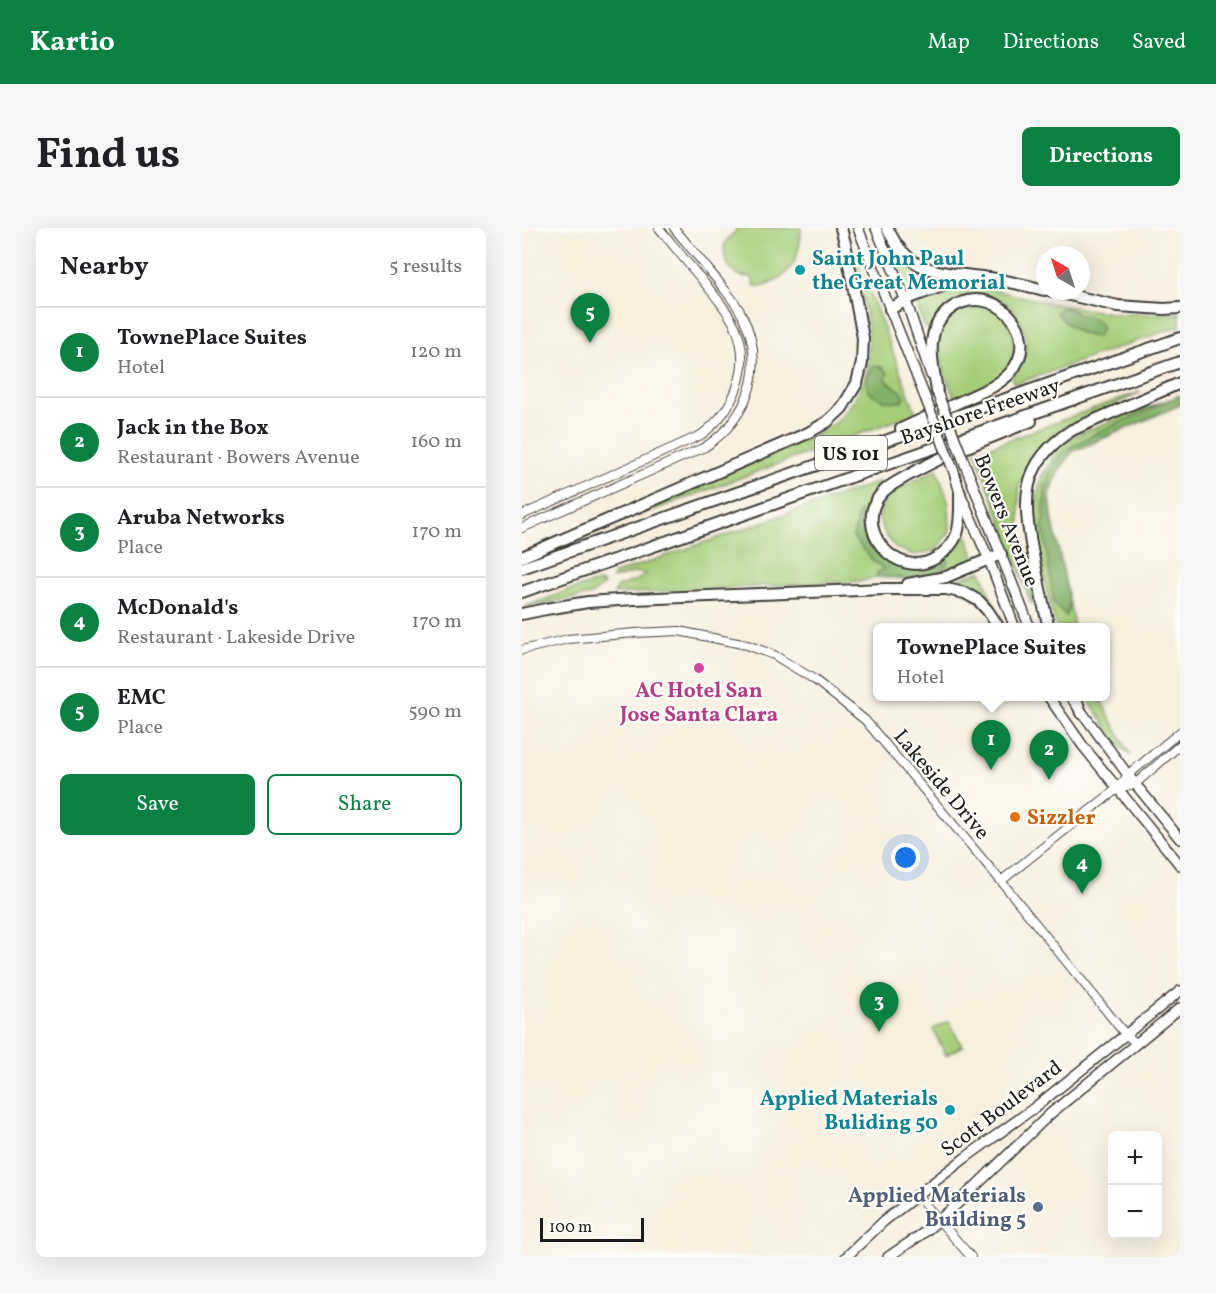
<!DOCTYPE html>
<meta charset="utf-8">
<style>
body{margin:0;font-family:Vollkorn,serif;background:#f6f6f6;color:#202124}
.controls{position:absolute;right:18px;bottom:18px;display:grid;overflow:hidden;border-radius:9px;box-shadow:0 6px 24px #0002}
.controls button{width:54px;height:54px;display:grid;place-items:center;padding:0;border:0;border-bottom:2px solid #e0e0e0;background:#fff;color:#202124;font:30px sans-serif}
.compass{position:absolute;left:514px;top:18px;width:54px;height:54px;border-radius:50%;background:#fff;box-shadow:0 6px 24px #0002;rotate:321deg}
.scale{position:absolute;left:18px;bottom:15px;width:104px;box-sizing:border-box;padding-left:6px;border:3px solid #1c1c1c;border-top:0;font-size:16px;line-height:21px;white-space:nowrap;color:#1c1c1c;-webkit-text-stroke:4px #fdfcf7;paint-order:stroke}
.you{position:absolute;left:384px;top:630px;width:21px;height:21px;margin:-15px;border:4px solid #fff;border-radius:50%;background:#1a73e8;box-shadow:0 0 0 9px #1a73e833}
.badge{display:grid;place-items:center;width:39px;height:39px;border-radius:50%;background:#0b8043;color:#fff;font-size:20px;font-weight:700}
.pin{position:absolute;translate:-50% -50px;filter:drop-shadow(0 2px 3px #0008)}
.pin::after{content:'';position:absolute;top:32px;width:21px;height:18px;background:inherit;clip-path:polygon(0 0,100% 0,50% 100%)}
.popup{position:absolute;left:351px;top:395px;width:237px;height:78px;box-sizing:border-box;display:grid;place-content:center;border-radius:9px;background:#fff;filter:drop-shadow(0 2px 4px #0005);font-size:20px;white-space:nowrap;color:#757577}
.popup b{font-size:22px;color:#202124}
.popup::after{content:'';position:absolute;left:50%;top:100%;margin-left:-12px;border:12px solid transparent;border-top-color:#fff}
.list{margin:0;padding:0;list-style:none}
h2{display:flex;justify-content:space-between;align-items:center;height:78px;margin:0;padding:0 24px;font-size:26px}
h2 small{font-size:20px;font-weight:400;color:#757577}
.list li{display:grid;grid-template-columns:39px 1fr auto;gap:18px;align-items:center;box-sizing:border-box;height:90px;padding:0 24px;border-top:2px solid #e0e0e0}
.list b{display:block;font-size:22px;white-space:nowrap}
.list p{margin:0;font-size:20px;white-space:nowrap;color:#757577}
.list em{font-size:20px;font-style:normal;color:#757577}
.actions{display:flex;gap:12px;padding:18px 24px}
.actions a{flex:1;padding:14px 0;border:2px solid #0b8043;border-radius:9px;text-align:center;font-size:21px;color:#0b8043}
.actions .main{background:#0b8043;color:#fff}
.map{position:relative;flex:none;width:658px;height:1029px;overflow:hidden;border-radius:9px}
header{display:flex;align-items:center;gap:36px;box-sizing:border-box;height:84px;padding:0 30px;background:#0b8043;color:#fff}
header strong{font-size:28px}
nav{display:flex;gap:33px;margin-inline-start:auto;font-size:21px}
.intro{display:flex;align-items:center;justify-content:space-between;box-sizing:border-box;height:144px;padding:0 36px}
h1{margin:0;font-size:42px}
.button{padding:15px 27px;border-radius:9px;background:#0b8043;color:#fff;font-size:21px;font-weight:700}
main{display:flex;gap:36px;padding:0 36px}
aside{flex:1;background:#fff;border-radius:9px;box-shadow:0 6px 24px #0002}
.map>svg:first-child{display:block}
.green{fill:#a6ce79;stroke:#61754a;stroke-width:1.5}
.forest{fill:#84b169;stroke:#506642;stroke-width:1.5}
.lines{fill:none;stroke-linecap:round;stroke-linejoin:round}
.secondary-casing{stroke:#3d3c39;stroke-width:10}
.primary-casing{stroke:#3d3c39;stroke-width:12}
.highway-casing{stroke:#3d3c39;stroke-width:14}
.secondary{stroke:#fff;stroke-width:8}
.primary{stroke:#fff;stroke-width:9}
.highway{stroke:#fff;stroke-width:10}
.primary-bridge-casing{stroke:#3d3c39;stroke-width:12;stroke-linecap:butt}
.primary-bridge{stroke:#fff;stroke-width:9}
.culture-dot{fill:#0f9aa8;stroke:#fdfcf7;stroke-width:2}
.hotel-dot{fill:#d1479c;stroke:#fdfcf7;stroke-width:2}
.food-dot{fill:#e8710a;stroke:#fdfcf7;stroke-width:2}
.service-dot{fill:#5c6f8a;stroke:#fdfcf7;stroke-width:2}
.labels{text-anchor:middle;stroke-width:4.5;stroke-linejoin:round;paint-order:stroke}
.shield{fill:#fdfcf7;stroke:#605f5e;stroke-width:1.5}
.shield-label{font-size:20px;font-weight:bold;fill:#1c1c1c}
.culture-label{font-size:21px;font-weight:bold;fill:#0d838f;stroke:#fdfcf7;text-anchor:start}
.street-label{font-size:21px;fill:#1c1c1c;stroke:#fdfcf7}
.hotel-label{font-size:21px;font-weight:bold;fill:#b23c85;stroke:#fdfcf7}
.food-label{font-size:21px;font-weight:bold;fill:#c56008;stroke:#fdfcf7;text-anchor:start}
.service-label{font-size:21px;font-weight:bold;fill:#4e5e75;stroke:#fdfcf7;text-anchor:end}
</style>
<header>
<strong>Kartio</strong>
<nav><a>Map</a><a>Directions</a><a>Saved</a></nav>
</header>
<div class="intro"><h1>Find us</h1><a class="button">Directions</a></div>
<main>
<aside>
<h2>Nearby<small>5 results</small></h2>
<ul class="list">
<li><span class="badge">1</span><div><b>TownePlace Suites</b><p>Hotel</p></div><em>120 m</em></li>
<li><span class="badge">2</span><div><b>Jack in the Box</b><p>Restaurant · Bowers Avenue</p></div><em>160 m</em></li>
<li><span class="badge">3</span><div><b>Aruba Networks</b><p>Place</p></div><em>170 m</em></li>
<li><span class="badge">4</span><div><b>McDonald's</b><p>Restaurant · Lakeside Drive</p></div><em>170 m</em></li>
<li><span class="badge">5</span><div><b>EMC</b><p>Place</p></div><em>590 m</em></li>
</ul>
<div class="actions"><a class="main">Save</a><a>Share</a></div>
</aside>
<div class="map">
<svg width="658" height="1029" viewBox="0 0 658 1029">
<rect width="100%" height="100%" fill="#fdfcf7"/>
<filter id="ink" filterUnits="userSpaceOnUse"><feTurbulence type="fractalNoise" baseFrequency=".0167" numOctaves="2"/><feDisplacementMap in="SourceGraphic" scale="12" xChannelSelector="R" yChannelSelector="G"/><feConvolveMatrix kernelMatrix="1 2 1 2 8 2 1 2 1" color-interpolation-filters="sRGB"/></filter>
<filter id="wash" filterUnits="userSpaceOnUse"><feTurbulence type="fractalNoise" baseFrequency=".008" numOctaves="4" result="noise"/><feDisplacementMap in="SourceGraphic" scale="24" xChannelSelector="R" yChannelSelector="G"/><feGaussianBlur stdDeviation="1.35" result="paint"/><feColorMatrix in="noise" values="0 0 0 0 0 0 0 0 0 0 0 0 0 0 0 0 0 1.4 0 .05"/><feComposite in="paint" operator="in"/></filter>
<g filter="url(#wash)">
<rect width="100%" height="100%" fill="#f8efde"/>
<path class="green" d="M215,0H279C279,24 271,47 247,56C241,59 238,60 233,58L231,52L229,49C226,48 222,49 219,48C207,45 199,26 203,15C206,9 212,7 215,0Z
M383,32L417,46L419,49L417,52L389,62L378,36Z
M338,38L394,185L115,288L113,285L293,207C300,203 307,199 313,195C331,179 346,150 347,126C348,97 339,67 334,39Z
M440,61H468L532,76L596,86L658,85V98L493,156L489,150L499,137L504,123L503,105L494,86L485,76L463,67H444L428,76L409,100H403L394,75Z
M449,78H460L474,83L483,91L492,107L490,133L483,144L468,155L433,170C424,150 415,132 418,110L416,108C423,91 432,83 449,78Z
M619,164L533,205L512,228L497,258L498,303L513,372L509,375L454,224L600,170Z
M648,171L543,222L532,235L523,259L544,388L548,376L552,399H534L524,360L512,282L519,250L532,226L551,208L607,186Z
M415,241L427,276L428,303L414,322L392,327L373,320L363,306L357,291L360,277L367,265Z
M359,253L351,263L343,281L336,286L331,309L352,333L363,341L355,345V349L341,353L92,366L95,359L117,351L124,346L114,344L91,351L92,346Z
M445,308L453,331L449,334L419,344L426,334L422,331L427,326L439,309Z
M459,343L472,377L467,380L433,357L432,354L434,352Z
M76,354L82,356L79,360L69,367L0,380L45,363Z
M565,469H577L609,528L596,517Z
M427,793L440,818L424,827L411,801Z"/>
<path class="forest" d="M539,80H547L557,87H564L573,91L580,99L575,109C557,107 545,98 534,84Z
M351,137L360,139L366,145L364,151C369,159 378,159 383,168L380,173C366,176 358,171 346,163L344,153Z
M658,167V177L550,224L536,244L528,267L530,289L548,376L544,388L532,376L521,299L523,259L532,235L543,222L575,205Z
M343,281C343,290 343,300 346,309C354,331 378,342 400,340C407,340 416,334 422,331L426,334L419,344L386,351L355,349V345L363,341L352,334L331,309L336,286Z"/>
</g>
<g filter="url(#ink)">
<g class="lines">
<defs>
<path id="secondary" d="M0,287L179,207C213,182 231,138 213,98C205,81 192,67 181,53C166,36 152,18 137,0
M0,300L183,219C228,189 245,136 220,87C214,74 204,64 196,53C181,35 167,18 152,0
M0,422L46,411L113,405L157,403L225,417L252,427L293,452L343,492L479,653L603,806L614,815
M596,560L613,556L658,517
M479,653L596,560L606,547L658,504
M395,967L449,1029"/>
<path id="primary" d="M336,0L403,169
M354,0L384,73L409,147
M444,239L508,400
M432,244L438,265L467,332L493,400
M526,468L561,518L658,637
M548,468L606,547L658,611
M324,1029L362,993L443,930L512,880L658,763
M366,1029L400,1006L417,992L435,976L528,886L658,780"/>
<path id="highway" d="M365,0C371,11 377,22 387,30C406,47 444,46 468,50C486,53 505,58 523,62
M530,63L596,78L642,81L658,80
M368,81L390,69L426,56L453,51
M379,201L470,159C476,155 483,151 488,145C523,106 470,50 428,81C419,88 413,97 411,108C407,126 413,146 415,164
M438,265C438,278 439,293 435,306C431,316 423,324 414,330C374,354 329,299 360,265C367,257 378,252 387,247C425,225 468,210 509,193
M0,329L286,205L305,194L320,180L335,155L340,135L341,110L323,15L319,0
M0,340L658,110
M386,356L424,349L479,326
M0,364L658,134
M0,386L24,381L66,374L112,371L362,361H424L443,365L457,373L466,383L477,400
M527,400C521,376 516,352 511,327C501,273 497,236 550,202L658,155
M553,468L559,485"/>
</defs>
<use href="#secondary" class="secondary-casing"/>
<use href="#primary" class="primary-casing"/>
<use href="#highway" class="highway-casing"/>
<use href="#secondary" class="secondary"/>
<use href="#primary" class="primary"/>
<use href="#highway" class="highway"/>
<defs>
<path id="primary-bridge" d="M415,164L444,239
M403,169L432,244"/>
</defs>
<use href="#primary-bridge" class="primary-bridge-casing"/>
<use href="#primary-bridge" class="primary-bridge"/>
</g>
</g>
<g class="culture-dot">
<circle cx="278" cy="42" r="6"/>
<circle cx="428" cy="882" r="6"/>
</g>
<circle class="hotel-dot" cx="177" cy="440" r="6"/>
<circle class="food-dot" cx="493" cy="589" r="6"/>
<circle class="service-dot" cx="516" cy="979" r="6"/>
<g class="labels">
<rect class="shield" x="293" y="208" width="72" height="34" rx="4.5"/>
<g class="shield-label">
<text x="329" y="232">US 101</text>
</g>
<g class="culture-label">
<text x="290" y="37">Saint John Paul<tspan x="290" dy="24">the Great Memorial</tspan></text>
<text x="416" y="877" text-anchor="end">Applied Materials<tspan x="416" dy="24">Buliding 50</tspan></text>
</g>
<g class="street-label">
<text transform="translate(458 183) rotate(-19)" y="7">Bayshore Freeway</text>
<text transform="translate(485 292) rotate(68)" y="7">Bowers Avenue</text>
<text transform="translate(420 556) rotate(50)" y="7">Lakeside Drive</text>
<text transform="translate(479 880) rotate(-37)" y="7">Scott Boulevard</text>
</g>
<g class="hotel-label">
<text x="177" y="469">AC Hotel San<tspan x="177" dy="24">Jose Santa Clara</tspan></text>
</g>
<g class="food-label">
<text x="505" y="596">Sizzler</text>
</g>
<g class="service-label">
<text x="504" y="974">Applied Materials<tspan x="504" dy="24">Building 5</tspan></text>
</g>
</g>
</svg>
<div class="controls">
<button>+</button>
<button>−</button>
</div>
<svg class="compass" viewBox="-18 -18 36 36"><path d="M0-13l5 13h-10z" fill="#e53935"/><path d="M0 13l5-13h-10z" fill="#757577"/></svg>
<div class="scale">100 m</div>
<div class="you"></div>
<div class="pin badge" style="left:469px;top:542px">1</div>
<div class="popup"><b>TownePlace Suites</b>Hotel</div>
<div class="pin badge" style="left:527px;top:552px">2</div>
<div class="pin badge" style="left:357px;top:804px">3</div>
<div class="pin badge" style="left:560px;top:666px">4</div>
<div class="pin badge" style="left:68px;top:115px">5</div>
</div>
</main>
